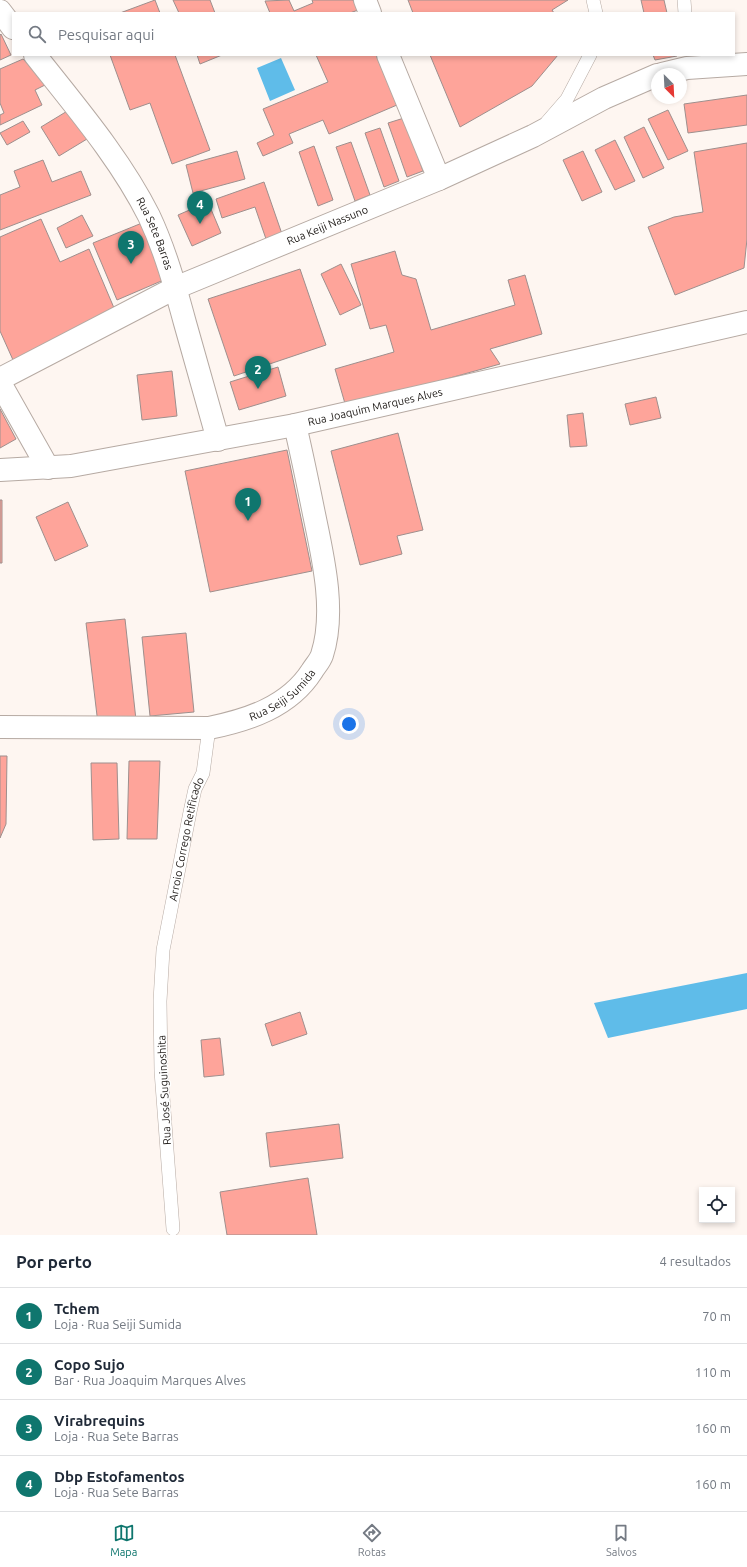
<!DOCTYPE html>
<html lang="pt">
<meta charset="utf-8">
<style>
body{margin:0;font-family:Ubuntu,sans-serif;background:#f6f6f7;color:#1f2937}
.controls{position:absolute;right:12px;bottom:12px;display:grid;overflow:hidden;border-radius:0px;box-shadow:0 2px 6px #0003}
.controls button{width:36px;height:36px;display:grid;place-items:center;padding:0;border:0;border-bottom:1px solid #e0e1e3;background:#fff;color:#1f2937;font:20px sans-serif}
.compass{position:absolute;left:651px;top:68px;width:36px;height:36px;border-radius:50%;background:#fff;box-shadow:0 2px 6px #0003;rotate:156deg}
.you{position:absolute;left:349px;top:724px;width:14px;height:14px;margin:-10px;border:3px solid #fff;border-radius:50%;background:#1a73e8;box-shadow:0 0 0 6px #1a73e833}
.badge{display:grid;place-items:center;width:26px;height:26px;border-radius:50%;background:#0f766e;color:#fff;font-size:13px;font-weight:700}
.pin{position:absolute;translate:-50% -33px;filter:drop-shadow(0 1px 2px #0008)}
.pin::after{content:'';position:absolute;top:21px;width:14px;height:12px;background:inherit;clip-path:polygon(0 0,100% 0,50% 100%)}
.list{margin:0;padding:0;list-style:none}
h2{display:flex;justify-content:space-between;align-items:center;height:52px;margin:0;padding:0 16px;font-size:17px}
h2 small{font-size:13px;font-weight:400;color:#747a83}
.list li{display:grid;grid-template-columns:26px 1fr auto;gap:12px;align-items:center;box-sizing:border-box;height:56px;padding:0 16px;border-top:1px solid #e0e1e3}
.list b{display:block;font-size:15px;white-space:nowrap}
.list p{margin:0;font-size:13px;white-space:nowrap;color:#747a83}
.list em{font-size:13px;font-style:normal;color:#747a83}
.icon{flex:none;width:22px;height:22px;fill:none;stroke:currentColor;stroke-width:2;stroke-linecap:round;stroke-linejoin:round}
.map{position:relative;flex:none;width:747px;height:1235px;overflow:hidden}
.search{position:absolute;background:#fff;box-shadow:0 2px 6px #0003;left:12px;right:12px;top:12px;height:44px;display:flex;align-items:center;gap:10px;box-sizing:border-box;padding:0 14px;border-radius:0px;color:#747a83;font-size:15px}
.sheet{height:276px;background:#fff}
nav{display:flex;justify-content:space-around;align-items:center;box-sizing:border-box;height:56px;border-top:1px solid #e0e1e3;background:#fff;font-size:11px;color:#747a83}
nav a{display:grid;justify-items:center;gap:2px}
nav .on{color:#0f766e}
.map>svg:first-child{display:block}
.water{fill:#5fbce9}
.building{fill:#fea49a;stroke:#9e8f8d}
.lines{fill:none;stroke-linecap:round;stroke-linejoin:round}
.service-casing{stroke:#b6aaa3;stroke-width:14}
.minor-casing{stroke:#b6aaa3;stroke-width:24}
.service{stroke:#fff;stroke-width:13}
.minor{stroke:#fff;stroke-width:22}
.labels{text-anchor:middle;stroke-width:3;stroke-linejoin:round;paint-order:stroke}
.street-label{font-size:11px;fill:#1f1b18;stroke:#fff}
</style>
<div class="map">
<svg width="747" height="1235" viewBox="0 0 747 1235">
<rect width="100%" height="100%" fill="#fef6f1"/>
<path class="water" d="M281,58L295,90L270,101L257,68Z
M747,973V1009L608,1038L594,1003Z"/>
<path class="building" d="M155,0L160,13H120Z
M173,0H210L215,13H179Z
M289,0L294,11L313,3L312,0H353L358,10L350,13H270L265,1Z
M408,0H568L552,10L554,13H413Z
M641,0H664L667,13H644Z
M1,34L11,55L0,60V35Z
M110,55H175L210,150L172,164L150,103L130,110Z
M197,55H222L200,64Z
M316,55H376L397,105L329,134L323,120L289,134L293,143L263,156L257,143L274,135L263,109L328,82Z
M430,55H558L532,86L460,127Z
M653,55H676L677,56L655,60Z
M23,59L47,84L35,90L42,105L0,125V115L4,113L0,103V69Z
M747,95V125L688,133L684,104Z
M69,110L87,139L59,156L41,127Z
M668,110L688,151L668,160L648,119Z
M404,118L423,171L407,177L388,123Z
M23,121L30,132L7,145L0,133Z
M644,127L664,168L643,178L624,137Z
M380,128L399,181L384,187L365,133Z
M615,140L635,181L615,190L595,150Z
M351,142L370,195L355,201L336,147Z
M747,143V239L744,268L675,295L648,227L674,217L703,212L694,152Z
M314,146L333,200L318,206L299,152Z
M237,151L245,179L193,193L186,165Z
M583,151L602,192L582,201L563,160Z
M43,160L52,182L81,171L91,195L0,230V195L20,187L14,171Z
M264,182L282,234L266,239L255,207L222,218L216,199Z
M208,202L221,233L192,246L178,215Z
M82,215L93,236L66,248L57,228Z
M41,219L60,262L89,249L117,315L13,360L0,331V237Z
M142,223L166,279L117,300L93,243Z
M395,251L402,275L416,279L431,330L515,305L508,280L525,275L542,334L490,349L500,364L346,407L335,369L394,352L386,325L370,329L351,264Z
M341,264L361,305L340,315L321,274Z
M300,269L326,345L234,376L208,299Z
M278,367L286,396L239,410L230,382Z
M172,371L177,416L142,420L137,375Z
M656,397L661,418L630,425L625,404Z
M0,409L16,439L0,448Z
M583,413L587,446L570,447L567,415Z
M398,433L423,530L397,536L402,554L360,565L331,451Z
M287,450L312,571L210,592L185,471Z
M0,500H2V563H0Z
M68,502L88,546L55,561L36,517Z
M125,619L136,720L98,724L86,623Z
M186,633L194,712L150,716L142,637Z
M0,756H7L6,824L0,838Z
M129,761H160L157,839H127Z
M91,763H117L119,839L93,840Z
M300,1012L307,1034L272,1046L265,1024Z
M220,1038L224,1075L204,1077L201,1040Z
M339,1124L343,1158L270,1167L266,1133Z
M308,1178L317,1235H227L220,1192Z"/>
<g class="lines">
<defs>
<g id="service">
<path d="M593,0L596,13"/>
<path d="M684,0L685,13"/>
<path d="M547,122L567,99L590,55"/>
<path id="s1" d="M173,1229L161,1071L160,1001L163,950L190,812L195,789L203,773L209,728"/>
</g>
<g id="minor">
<path d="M365,0L370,13"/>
<path d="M0,11L13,28"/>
<path id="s2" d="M35,55C75,106 120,158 149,216C165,250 175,286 185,323C196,362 207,401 218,440"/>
<path d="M388,55L439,179"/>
<path d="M662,74L687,68L747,64"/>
<path id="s3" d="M0,379L175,288L439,179L533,136L604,98L657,75"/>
<path d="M0,383L48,468"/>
<path id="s4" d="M0,470L71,466L295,425L747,322"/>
<path id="s5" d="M0,727L209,728C248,720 289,707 312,671C315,666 320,661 322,655C336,612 323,557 314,514C308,484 302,455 295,425"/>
</g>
</defs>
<use href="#service" class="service-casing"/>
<use href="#minor" class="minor-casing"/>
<use href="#service" class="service"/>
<use href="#minor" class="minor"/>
</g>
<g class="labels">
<g class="street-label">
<text dy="4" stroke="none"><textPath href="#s3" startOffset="362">Rua Keiji Nassuno</textPath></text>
<text dy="4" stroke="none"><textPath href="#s2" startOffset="216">Rua Sete Barras</textPath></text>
<text dy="4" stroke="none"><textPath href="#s4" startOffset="381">Rua Joaquim Marques Alves</textPath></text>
<text dy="4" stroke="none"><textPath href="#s5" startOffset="291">Rua Seiji Sumida</textPath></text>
<text dy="4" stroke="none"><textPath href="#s1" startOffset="393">Arroio Corrego Retificado</textPath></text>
<text transform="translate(164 1090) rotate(-93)" y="4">Rua José Suguinoshita</text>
</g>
</g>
</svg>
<div class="controls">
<button><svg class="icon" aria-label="locate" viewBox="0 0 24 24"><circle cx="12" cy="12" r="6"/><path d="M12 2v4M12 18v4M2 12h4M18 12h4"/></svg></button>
</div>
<svg class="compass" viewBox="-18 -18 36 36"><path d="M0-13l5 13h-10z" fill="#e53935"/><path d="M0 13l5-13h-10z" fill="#747a83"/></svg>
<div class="you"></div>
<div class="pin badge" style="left:248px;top:521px">1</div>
<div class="pin badge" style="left:258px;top:389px">2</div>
<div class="pin badge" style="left:131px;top:264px">3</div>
<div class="pin badge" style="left:200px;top:224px">4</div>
<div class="search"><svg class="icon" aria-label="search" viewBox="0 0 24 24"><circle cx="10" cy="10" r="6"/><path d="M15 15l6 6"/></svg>Pesquisar aqui</div>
</div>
<section class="sheet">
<h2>Por perto<small>4 resultados</small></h2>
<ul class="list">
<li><span class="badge">1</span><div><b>Tchem</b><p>Loja · Rua Seiji Sumida</p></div><em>70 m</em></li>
<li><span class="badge">2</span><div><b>Copo Sujo</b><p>Bar · Rua Joaquim Marques Alves</p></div><em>110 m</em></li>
<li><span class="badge">3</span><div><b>Virabrequins</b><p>Loja · Rua Sete Barras</p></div><em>160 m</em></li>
<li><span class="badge">4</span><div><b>Dbp Estofamentos</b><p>Loja · Rua Sete Barras</p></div><em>160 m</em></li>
</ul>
</section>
<nav>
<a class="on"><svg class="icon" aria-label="map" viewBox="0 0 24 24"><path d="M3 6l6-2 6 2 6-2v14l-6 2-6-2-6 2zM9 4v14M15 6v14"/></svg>Mapa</a>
<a><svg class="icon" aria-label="directions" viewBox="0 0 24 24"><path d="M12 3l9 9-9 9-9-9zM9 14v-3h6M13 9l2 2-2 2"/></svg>Rotas</a>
<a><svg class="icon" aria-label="saved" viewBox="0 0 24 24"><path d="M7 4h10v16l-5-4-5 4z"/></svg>Salvos</a>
</nav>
